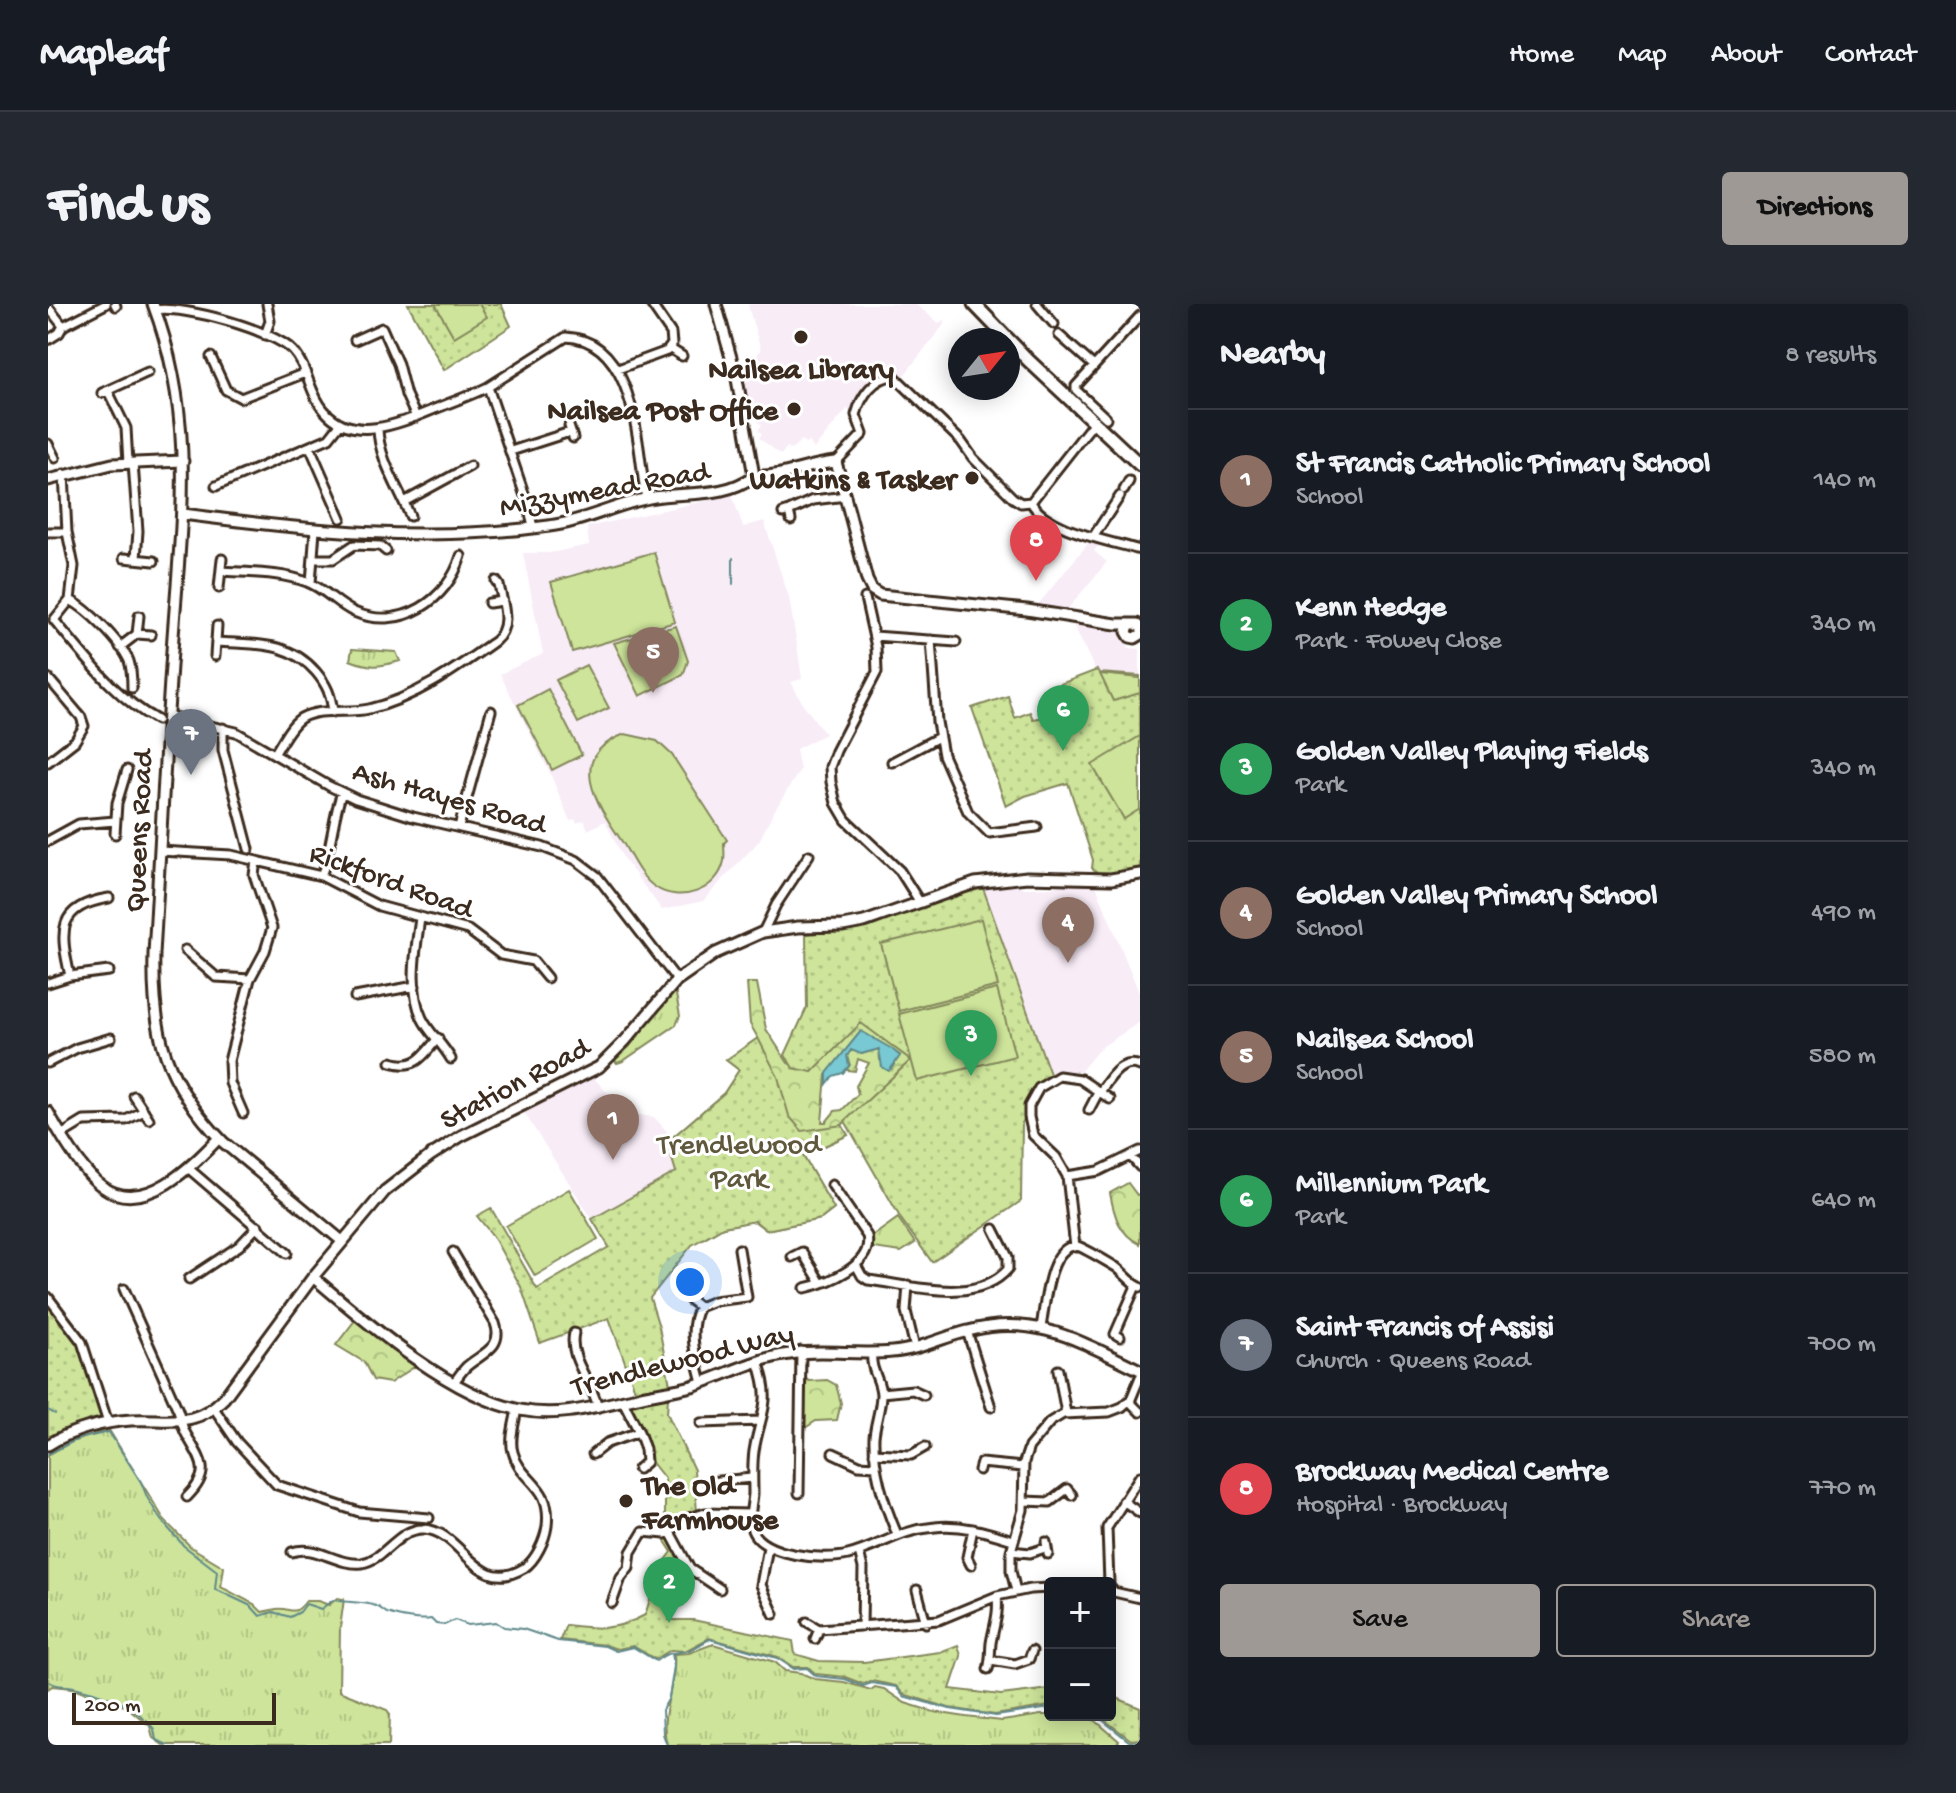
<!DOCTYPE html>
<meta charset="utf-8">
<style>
body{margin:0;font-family:"Gochi Hand",sans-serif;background:#242831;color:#f1f3f6}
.controls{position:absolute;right:24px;bottom:24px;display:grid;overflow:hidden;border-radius:8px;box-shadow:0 4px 20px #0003}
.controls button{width:72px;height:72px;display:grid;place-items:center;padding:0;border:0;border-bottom:2px solid #363941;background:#171b24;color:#f1f3f6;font:40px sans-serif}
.compass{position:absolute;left:900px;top:24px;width:72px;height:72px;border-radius:50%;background:#171b24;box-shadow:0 4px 20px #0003;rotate:60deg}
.scale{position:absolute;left:24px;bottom:20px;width:204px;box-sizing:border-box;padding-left:8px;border:4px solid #3b2a1e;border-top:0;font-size:22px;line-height:28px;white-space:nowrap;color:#3b2a1e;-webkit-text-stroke:6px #fff;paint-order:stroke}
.you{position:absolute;left:642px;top:978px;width:28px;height:28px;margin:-20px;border:6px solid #fff;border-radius:50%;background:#1a73e8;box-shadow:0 0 0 12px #1a73e833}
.badge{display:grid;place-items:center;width:52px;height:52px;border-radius:50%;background:#9f9995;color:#fff;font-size:26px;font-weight:700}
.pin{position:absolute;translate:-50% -66px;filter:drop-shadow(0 2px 4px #0008)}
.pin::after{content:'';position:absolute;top:42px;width:28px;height:24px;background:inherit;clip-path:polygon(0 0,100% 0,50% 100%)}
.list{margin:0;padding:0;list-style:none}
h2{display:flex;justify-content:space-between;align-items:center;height:104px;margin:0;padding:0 32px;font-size:34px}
h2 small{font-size:26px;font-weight:400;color:#9ea1a6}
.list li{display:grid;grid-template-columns:52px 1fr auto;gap:24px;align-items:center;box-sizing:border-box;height:144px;padding:0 32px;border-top:2px solid #363941}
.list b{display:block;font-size:30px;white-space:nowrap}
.list p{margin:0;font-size:26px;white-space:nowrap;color:#9ea1a6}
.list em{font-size:26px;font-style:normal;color:#9ea1a6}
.actions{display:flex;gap:16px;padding:24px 32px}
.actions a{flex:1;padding:18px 0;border:2px solid #9f9995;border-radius:8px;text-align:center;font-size:28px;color:#9f9995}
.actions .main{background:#9f9995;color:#111}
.map{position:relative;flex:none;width:1092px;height:1441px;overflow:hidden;border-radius:8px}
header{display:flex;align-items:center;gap:48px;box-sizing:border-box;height:112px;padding:0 40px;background:#171b24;border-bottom:2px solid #363941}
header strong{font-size:38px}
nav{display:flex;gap:44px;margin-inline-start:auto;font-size:28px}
.intro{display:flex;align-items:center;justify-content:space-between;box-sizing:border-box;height:192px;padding:0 48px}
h1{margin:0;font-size:56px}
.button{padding:20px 36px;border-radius:8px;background:#9f9995;color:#111;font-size:28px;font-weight:700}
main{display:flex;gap:48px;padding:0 48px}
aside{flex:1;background:#171b24;border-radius:8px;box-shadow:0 4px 20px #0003}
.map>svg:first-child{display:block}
.built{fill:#f8ecf7}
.grass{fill:url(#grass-tufts);stroke:#84875c;stroke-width:2}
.forest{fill:url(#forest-crowns);stroke:#84875c;stroke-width:2;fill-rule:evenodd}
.park{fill:url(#park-dots);stroke:#84875c;stroke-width:2}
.garden{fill:#cde49a;stroke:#84875c;stroke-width:2}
.water{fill:#78c9d3;stroke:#60898b;stroke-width:2}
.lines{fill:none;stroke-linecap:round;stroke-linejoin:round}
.stream{stroke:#60898b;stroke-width:2}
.minor-casing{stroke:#3b2a1e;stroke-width:13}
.tertiary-casing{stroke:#3b2a1e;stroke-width:15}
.secondary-casing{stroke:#3b2a1e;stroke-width:17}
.minor{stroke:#fff;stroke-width:7}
.tertiary{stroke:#fff;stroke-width:9}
.secondary{stroke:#fff;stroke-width:11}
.poi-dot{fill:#3b2a1e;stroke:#fff;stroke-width:3}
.labels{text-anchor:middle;stroke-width:6;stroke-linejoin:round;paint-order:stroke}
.poi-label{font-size:30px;font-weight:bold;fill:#3b2a1e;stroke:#fff;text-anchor:end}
.street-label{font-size:30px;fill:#3b2a1e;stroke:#fff}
.park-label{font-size:30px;fill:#60583d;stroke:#fff}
</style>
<header>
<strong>Mapleaf</strong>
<nav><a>Home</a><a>Map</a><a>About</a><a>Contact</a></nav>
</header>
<div class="intro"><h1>Find us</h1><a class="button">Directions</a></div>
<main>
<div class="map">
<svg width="1092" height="1441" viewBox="0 0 1092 1441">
<defs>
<pattern id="grass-tufts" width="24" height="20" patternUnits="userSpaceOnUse" patternTransform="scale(2)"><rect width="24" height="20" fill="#cde49a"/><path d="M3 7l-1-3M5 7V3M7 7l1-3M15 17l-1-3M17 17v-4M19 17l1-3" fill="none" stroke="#b1c484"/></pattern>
<pattern id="forest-crowns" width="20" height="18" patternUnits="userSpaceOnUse" patternTransform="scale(2)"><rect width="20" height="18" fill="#cde49a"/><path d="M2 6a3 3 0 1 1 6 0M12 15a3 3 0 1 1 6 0" fill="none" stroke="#b1c484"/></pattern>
<pattern id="park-dots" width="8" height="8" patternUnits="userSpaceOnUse" patternTransform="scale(2)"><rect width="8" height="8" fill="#cde49a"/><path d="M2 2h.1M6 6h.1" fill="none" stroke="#b1c484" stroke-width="1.8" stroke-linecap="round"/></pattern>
</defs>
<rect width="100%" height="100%" fill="#fff"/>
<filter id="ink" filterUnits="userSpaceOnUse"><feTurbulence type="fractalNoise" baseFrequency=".0125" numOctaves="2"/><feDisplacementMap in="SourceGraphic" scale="16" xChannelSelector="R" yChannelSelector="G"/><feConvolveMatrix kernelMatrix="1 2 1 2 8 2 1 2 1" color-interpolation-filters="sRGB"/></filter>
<g filter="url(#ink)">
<path class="built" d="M701,0H867L891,19L895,16L898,18L857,70L854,72L843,69L817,85L804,108L799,105L766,145L761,137L758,140L753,136L743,146L739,143L733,151L711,134L714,130L710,126L714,121L708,116L715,108L699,95L695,79L703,76L698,65L713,46L700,2Z
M684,191L695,223L716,217L741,294L749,341L754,375L743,378L755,400L777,430L748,445L752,466L725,509L711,537L655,597L614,606L575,554L557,517L540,526L536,516L529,519L527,515L522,517L502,469L452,370L495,350L475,249H502L541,241L539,223Z
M1041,238L1051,241L1046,247L1059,258L1019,306L989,302Z
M1025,320L1067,325L1073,329L1081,344L1092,345V375L1050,372Z
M1014,580L1048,582L1092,691V718L1052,744L1032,768L1018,766L1002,770L935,584L965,581L978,584L1006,583Z
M545,773L577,809L606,813L624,833L619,838L629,868L544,915L475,807Z"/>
<path class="grass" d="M304,345L348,348L352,357C331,363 322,364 302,356Z
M627,685L632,712L628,721L575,757L569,759L566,756L581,743Z
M850,914L867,939L853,948L825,944V932Z
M61,1126L117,1217L143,1243L176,1263L173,1283L206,1300L214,1308C219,1307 223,1306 228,1305C244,1303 245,1314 258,1297H270L281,1301L289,1294L296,1295L292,1324L291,1387L339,1406L342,1410L341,1441H115L105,1434L102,1422L79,1403L25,1384L4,1382L0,1385V1151L23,1138Z
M665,1340L727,1358L737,1367L753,1369L767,1375L796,1378L823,1386L827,1383L836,1385L857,1399L886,1408L918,1413L954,1417L993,1411H1035L1048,1417L1071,1437L1068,1441H619C610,1409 629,1383 626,1350L641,1349Z"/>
<path class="forest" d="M699,679H709L718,725L740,759L764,768L813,718L863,756L794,821L800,831L755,852L786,905L773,915L718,926L706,917L675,923L656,934L619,838L676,789L691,766L678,756L710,734L702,720ZM813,727L852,751L843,765L832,756L831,745L814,750L806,746L801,748L799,753L802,761L798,766L807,767L810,755L821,759L808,782L810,790L794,806L787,807L778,818H774L778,771Z
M1080,879L1089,891L1092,890V940C1071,930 1066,911 1062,889Z
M308,1015L369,1061L342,1079L325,1076L316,1058L288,1041Z
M758,1075L761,1077L779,1076L788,1081L793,1099L789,1116L768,1117L757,1124L755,1091Z"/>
<path class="park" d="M360,0H453L463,22L396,66Z
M1049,366L1051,369L1092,372V564L1053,571L1044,564L1045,556L1020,479L977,492L958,502L924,404L960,392L967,414L982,408L985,415L1001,412L1007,404L1004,398L1016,394L1012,380Z
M935,584L1002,770C976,788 986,801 974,819L973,897L884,958L853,915L797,817L863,756L813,719L764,768L745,764L737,751L759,703L758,630L820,624L878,601Z
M710,734L730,773L741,812L754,827L794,821L800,831L755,852L786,905L773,915L718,926L707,917L675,923L644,941L602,994L611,1023L622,1081L587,1086L561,1014L492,1039L473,983L445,932L429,912L443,904L489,985L561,943L544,915L628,868L619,838L676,789L691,766L678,756Z
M0,990L33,1030L61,1111L21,1123L0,1134Z
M620,1093L619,1109L646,1166L649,1209L620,1225L617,1217V1175L602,1156L598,1136L581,1107L585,1098Z
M621,1230L638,1262L632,1272L621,1316H645L745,1337L747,1350L771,1357L816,1358L892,1348L910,1341L913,1352L902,1385L953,1391L1002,1385V1402L947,1411L901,1404L855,1390L848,1382L824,1377L815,1380L797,1373L768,1370L760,1363H745L730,1353L661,1334L637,1347L623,1346L607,1355L585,1342L569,1345L557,1341L512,1336L518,1321C551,1325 567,1327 597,1311L612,1264L624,1248L615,1234Z
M1062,1391L1092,1404V1435L1083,1436L1050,1411H1062Z"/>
<path class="garden" d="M387,0H431L439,13L406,33Z
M606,248L627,318L524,348L503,278Z
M628,322L640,357L635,371L592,392L566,339Z
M538,361L561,404L530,419L508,376Z
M1052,370L1092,374V389L1065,397Z
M500,385L534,451L504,466L470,401Z
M577,430L609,437L624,451L679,536L676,539C676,544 677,551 676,557C670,587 631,600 607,583C593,574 584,554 575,539C551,503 514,453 577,430Z
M1092,432V505L1076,515L1044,461Z
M933,615L950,682L851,707L833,640Z
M949,685L967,752L869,777L851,710Z
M521,885L550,935L487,972L458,922Z"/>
<path class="water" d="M813,727L844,745L852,752L841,767L834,763L831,745L813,750L803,746L799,752L801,762L795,769L785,772L779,780V769Z"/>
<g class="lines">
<path class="stream" d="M685,254V280
M0,1106L7,1110
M0,1150L30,1135L61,1128L93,1178L99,1193L113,1216L136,1242L169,1267L167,1285L203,1302L212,1312L225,1308L242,1313L252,1308L258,1300L273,1305L285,1296C299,1299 315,1297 328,1302C332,1303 335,1307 339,1309C350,1313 371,1317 383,1315L388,1320L396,1321L407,1316L420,1321L448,1318L456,1323L475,1325L510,1337L557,1342L568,1347L585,1343L608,1357C621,1347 624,1350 638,1347C648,1345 653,1339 662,1335L729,1354L746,1365L759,1364L768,1372L797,1375L815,1382L824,1379L848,1383L855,1392L902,1405L948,1412L1002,1404
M2,1378C10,1384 17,1380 26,1383C45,1387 83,1399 95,1414
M1048,1411L1082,1438L1092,1437
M98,1416L106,1425L108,1436L120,1441
M619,1441L615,1430L614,1406L621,1394L626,1362L624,1349"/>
<defs>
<path id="minor" d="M67,0L68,2
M989,0L1006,20
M0,3L15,22
M107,6C135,1 226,26 245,47C260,63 261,89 276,106C305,141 355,118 389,104C406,97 424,91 440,83
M15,22L58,0
M217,31L222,17L219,0
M1011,31L1046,62
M0,36L11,29L15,22
M307,36L334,24L350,60L358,91L368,113
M621,44L634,52
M163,53L178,86L193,94L257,69
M570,65L619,47L624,40L623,29L603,0
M60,87L78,124L80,159
M54,89L100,68
M1058,114L1028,86V82L1092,12
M521,122L525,134
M330,124C330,153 351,185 362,212
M0,140L7,154
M262,143L293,214
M463,147L522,128
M788,158L815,130L808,111C813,92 826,73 846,72L913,137L925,154L965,194L973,199L983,198
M85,159L90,227L88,255
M16,170L19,228L26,262L22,296L6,316C37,352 66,393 109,416
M168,182L281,134L292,120
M1076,186L1081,177
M356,198L422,162
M983,198C997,226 1063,237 1092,246
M983,198L1046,118
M741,207L765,196L798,192
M735,209L741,207L743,216
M485,224L481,204L440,83L518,33C589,36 589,143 598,195
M0,228H19
M1045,233L1072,192
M76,254L106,257
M265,255H285L306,241L332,242L338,247
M173,267C201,269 233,268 259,278C276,284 290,301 306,308C353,328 400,296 413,252
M263,279L267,226
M171,284L174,255
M817,294L828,343L829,368L788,447L782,463L783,478L788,499L798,516L852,567L871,597
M22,296C40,305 73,338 81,357C84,366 84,375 84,384
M441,299L454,297
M89,330L103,331
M826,332L908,338
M883,336L889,418L895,451L920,508L941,529L989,523
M168,338C207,341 240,336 268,368C279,381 283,391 285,408
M72,343L89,330L91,312
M167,352L169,322
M0,374L33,413L36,422L27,437L0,458
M120,412L188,428L281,482L308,495L365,513L494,543L528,556L549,572L629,676
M175,424V446L201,545
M227,449C234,438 242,421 253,414C273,403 300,410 321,405C368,394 409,364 447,337C464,322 455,300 451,281L448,277
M844,458L891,433
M411,523L443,407
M67,530L69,499L79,466
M0,537L31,520L67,517
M112,547L183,551L273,572L331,602L420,626L453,651L485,657L499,674
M273,572C284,545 284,516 294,488
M372,614C368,645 360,684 374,714C381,729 395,740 403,755
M715,628L728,601L761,551
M137,646L168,673L202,675
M22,672C12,628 8,602 61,594
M0,679L22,672L61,667
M307,693L367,682
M343,758C368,766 375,752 390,734
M0,759L29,744L63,734
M1052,788C1062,774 1073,754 1092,762
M86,792L101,815
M1041,806L1051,787
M195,809L182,779L181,757L202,675L217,647L224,624L206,571L208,557
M13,831L36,817L78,816L96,807
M1083,853L1092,863
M140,864L239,949
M1019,872L1051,867L1092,847
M1027,943L1019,872L1008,853L985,831L981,813V802L991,784L1011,772L1032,775L1062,795
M405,948L447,1019C456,1044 434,1049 418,1063C414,1067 410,1073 406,1078
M744,953L754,948L773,979
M808,961L814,972L820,976C862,981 928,1002 960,965V953L946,925
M632,974L642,996L651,1003
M141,975L191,942L210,922
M860,981L858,1007L867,1044
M757,984C780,979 826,961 819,932L784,881
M76,985L130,1106C133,1114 134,1123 138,1130C153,1157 165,1167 139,1193
M0,993L34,1038L60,1119
M993,1023C997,1004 1000,940 1029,942C1035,943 1061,959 1068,963C1076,969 1083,979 1092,983
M919,1027L943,1103
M526,1029C520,1054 544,1078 550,1103
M1072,1033L1067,1030L1088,982
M824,1049C822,1067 832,1074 833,1090C833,1105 827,1119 826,1133C825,1166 836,1200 849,1230
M710,1057C725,1100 713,1106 706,1147C704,1161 705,1175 705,1190C704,1202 700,1214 704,1226C714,1252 777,1257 800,1251C831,1243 851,1226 887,1223C914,1220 939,1228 965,1236
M1010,1066L1018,1109
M654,1078C648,1056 639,1024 651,1003L666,997L699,993L691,945
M833,1089L865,1086L876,1091
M1081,1097L1092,1108
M166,1104L189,1138L229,1181L311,1208L381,1214
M653,1119L713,1117
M785,1149L811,1161L828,1162
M826,1149L863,1151L877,1143
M545,1150L559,1139L591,1128L575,1097
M590,1165L598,1158L597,1145L591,1128
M931,1166L933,1159L975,1163
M660,1178L704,1174
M751,1189L753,1047
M976,1197L1002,1198L1019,1185L1024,1191
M1075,1197L1092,1209
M622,1228L642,1265L672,1285
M998,1238L1000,1250
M720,1243L713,1281L726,1310
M963,1247L982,1249L997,1244
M244,1248C269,1240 288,1262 314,1259C338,1255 350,1224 376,1225C415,1227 428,1293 476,1264C488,1256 497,1236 499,1222C504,1179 473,1179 465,1148C461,1135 467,1118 469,1105
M811,1248L815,1264L814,1322
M923,1261L919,1253L925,1225
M1061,1279L1059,1224L1092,1172
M1062,1283L1066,1288L1092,1294
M869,1286L878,1319
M968,1287L963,1267V1247L975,1206L976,1158L981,1143L1002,1118L1015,1110L1061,1108L1074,1103L1083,1095L1092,1073
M564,1299L573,1274L581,1264L583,1248L595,1228L617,1230L641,1214L657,1209L702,1210
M759,1318L771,1325L767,1335
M771,1325L891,1316L949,1292L982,1285L1002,1284
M943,1356L967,1360L981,1355L984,1347
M940,1365C943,1356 942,1348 943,1339C946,1321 951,1311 949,1292"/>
<path id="tertiary" d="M105,0C150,119 132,225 124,347C117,448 112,549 106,650C104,731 117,778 175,838L294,937
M668,0L689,75L706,172
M0,176L64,160L135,157
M135,210C256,226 379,239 501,222C535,218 566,201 601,194C637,187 675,195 706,172C735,174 760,160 788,158L819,276L824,286L832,291L979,306L1068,320H1089L1092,323
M1081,321L1079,328L1082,333L1087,334L1092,331
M0,808C12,830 34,869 55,883C96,912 145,861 171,834
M265,973C319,1019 402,1092 472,1106C512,1114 546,1103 585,1094C604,1089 625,1087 644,1082C669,1074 693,1062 718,1055C761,1042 801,1052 844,1048C871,1046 895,1033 920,1027C988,1009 1033,1038 1092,1066
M0,1141C23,1126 55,1118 83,1116C122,1114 146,1125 176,1094L265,973L337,887L382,852L413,832L551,763L577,737L629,676L668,649L715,628L750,623L795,622L816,618L927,579L979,573L1063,575L1092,570"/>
<path id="secondary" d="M926,0L980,56L1092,161"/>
</defs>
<use href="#minor" class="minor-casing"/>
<use href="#tertiary" class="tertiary-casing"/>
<use href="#secondary" class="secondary-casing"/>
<use href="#minor" class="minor"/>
<use href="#tertiary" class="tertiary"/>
<use href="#secondary" class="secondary"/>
</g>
</g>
<g class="poi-dot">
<circle cx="753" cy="33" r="8"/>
<circle cx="746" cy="105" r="8"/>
<circle cx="924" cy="174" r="8"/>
<circle cx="578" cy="1197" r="8"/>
</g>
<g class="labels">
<g class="poi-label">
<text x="753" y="74" text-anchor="middle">Nailsea Library</text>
<text x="730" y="115">Nailsea Post Office</text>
<text x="908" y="184">Watkins &amp; Tasker</text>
<text x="594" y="1190" text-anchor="start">The Old<tspan x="594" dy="34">Farmhouse</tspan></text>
</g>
<g class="street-label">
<text transform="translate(556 183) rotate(-10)" y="10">Mizzymead Road</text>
<text transform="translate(402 492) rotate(16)" y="10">Ash Hayes Road</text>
<text transform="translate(89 527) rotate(-87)" y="10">Queens Road</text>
<text transform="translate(344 575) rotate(20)" y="10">Rickford Road</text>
<text transform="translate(466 778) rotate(-28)" y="10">Station Road</text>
<text transform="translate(634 1054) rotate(-14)" y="10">Trendlewood Way</text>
</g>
<g class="park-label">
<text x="691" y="849">Trendlewood<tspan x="691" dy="34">Park</tspan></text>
</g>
</g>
</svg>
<div class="controls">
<button>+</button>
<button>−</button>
</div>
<svg class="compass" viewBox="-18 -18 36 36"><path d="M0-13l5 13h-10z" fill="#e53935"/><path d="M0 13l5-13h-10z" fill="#9ea1a6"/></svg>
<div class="scale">200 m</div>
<div class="you"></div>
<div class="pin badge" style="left:565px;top:856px;background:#8d6e63">1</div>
<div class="pin badge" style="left:621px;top:1319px;background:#2e9e5b">2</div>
<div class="pin badge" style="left:923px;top:772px;background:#2e9e5b">3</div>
<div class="pin badge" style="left:1020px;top:659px;background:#8d6e63">4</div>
<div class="pin badge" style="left:605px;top:389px;background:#8d6e63">5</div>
<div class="pin badge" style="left:1015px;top:447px;background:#2e9e5b">6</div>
<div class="pin badge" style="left:143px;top:471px;background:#6b7280">7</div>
<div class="pin badge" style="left:988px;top:277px;background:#e0444e">8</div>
</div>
<aside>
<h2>Nearby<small>8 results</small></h2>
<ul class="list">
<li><span class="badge" style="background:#8d6e63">1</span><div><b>St Francis Catholic Primary School</b><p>School</p></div><em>140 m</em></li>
<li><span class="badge" style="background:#2e9e5b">2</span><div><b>Kenn Hedge</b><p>Park · Fowey Close</p></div><em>340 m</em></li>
<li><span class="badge" style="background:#2e9e5b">3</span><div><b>Golden Valley Playing Fields</b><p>Park</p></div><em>340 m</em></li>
<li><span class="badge" style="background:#8d6e63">4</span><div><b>Golden Valley Primary School</b><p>School</p></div><em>490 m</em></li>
<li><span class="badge" style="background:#8d6e63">5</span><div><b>Nailsea School</b><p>School</p></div><em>580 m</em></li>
<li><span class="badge" style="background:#2e9e5b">6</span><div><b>Millennium Park</b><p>Park</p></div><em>640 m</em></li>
<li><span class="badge" style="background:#6b7280">7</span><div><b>Saint Francis of Assisi</b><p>Church · Queens Road</p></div><em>700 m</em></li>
<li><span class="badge" style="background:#e0444e">8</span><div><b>Brockway Medical Centre</b><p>Hospital · Brockway</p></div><em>770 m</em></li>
</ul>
<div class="actions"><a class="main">Save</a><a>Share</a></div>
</aside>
</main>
